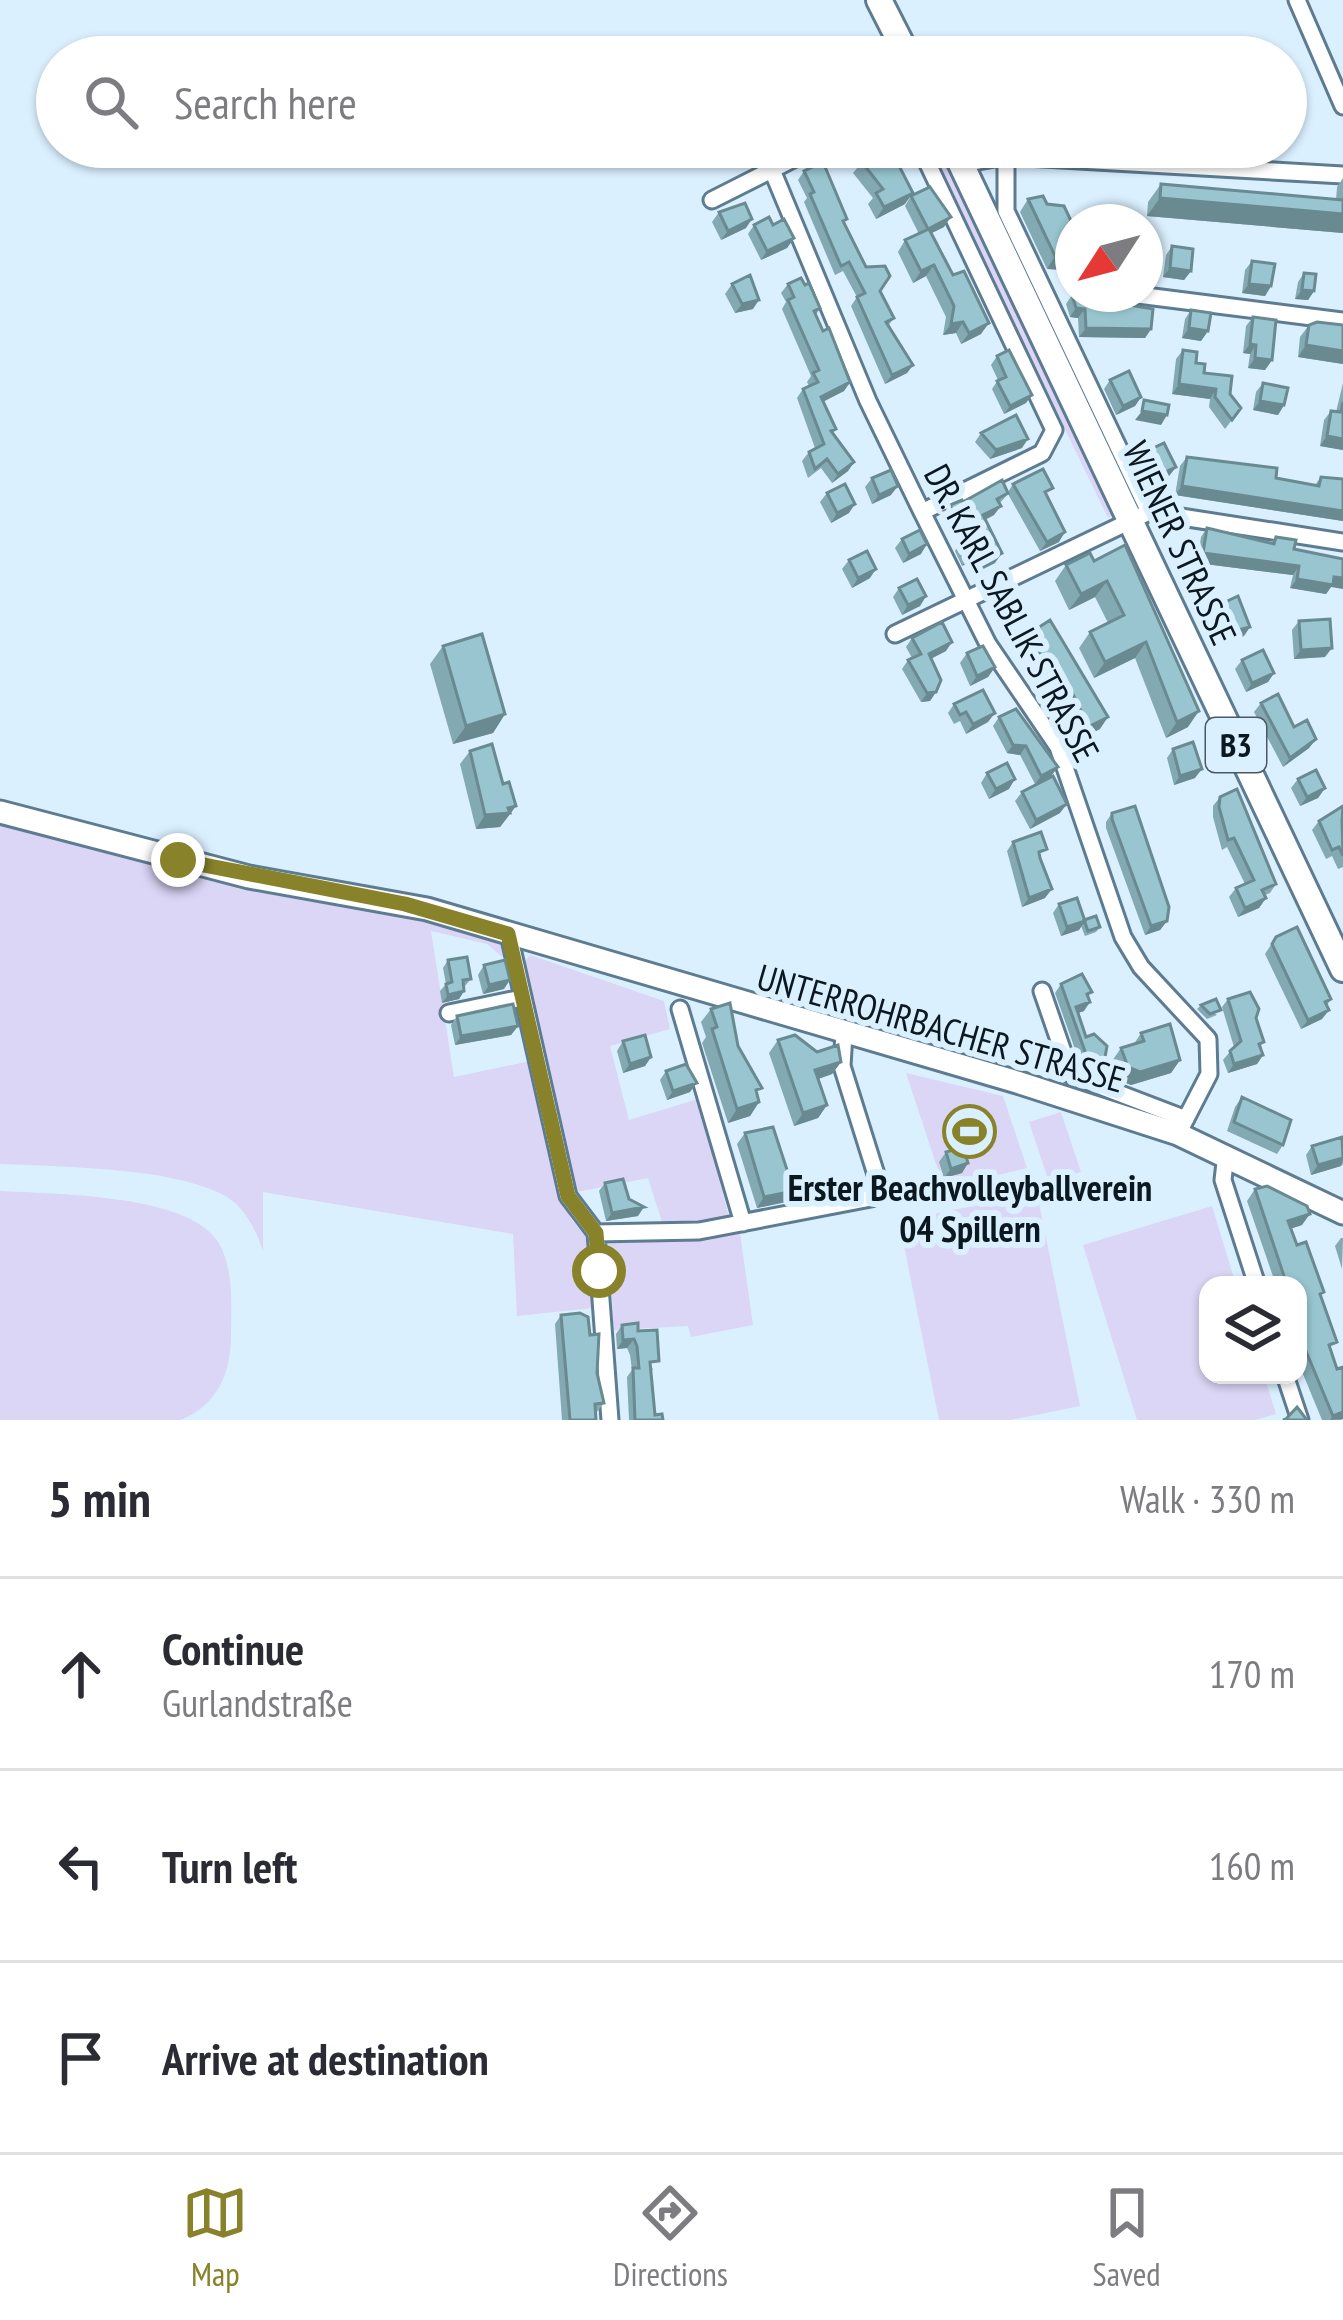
<!DOCTYPE html>
<meta charset="utf-8">
<style>
body{margin:0;font-family:"PT Sans Narrow",sans-serif;background:#f2f2f3;color:#2b2b33}
.controls{position:absolute;right:36px;bottom:36px;display:grid;overflow:hidden;border-radius:24px;box-shadow:0 3px 9px #0004}
.controls button{width:108px;height:108px;display:grid;place-items:center;padding:0;border:0;border-bottom:3px solid #e1e1e2;background:#fff;color:#2b2b33;font:60px sans-serif}
.compass{position:absolute;left:1055px;top:204px;width:108px;height:108px;border-radius:50%;background:#fff;box-shadow:0 3px 9px #0004;rotate:234deg}
.stop{position:absolute;width:36px;height:36px;margin:-27px;border:9px solid #88822a;border-radius:50%;background:#fff}
.stop.end{background:#88822a;border-color:#fff;box-shadow:0 3px 12px #0008}
.list{margin:0;padding:0;list-style:none}
h2{display:flex;justify-content:space-between;align-items:center;height:156px;margin:0;padding:0 48px;font-size:51px}
h2 small{font-size:39px;font-weight:400;color:#7c7c81}
.list li{display:grid;grid-template-columns:78px 1fr auto;gap:36px;align-items:center;box-sizing:border-box;height:192px;padding:0 48px;border-top:3px solid #e1e1e2}
.list b{display:block;font-size:45px;white-space:nowrap}
.list p{margin:0;font-size:39px;white-space:nowrap;color:#7c7c81}
.list em{font-size:39px;font-style:normal;color:#7c7c81}
.icon{flex:none;width:66px;height:66px;fill:none;stroke:currentColor;stroke-width:2;stroke-linecap:round;stroke-linejoin:round}
.map{position:relative;flex:none;width:1343px;height:1420px;overflow:hidden}
.search{position:absolute;background:#fff;box-shadow:0 3px 9px #0004;left:36px;right:36px;top:36px;height:132px;display:flex;align-items:center;gap:30px;box-sizing:border-box;padding:0 42px;border-radius:66px;color:#7c7c81;font-size:45px}
.sheet{height:732px;background:#fff}
nav{display:flex;justify-content:space-around;align-items:center;box-sizing:border-box;height:168px;border-top:3px solid #e1e1e2;background:#fff;font-size:33px;color:#7c7c81}
nav a{display:grid;justify-items:center;gap:6px}
nav .on{color:#88822a}
.map>svg:first-child{display:block}
.green{fill:#dbd5f6}
.lines{fill:none;stroke-linecap:round;stroke-linejoin:round}
.street-casing{stroke:#5d7c92;stroke-width:21}
.secondary-casing{stroke:#5d7c92;stroke-width:27}
.primary-casing{stroke:#5d7c92;stroke-width:30}
.street{stroke:#fff;stroke-width:15}
.secondary{stroke:#fff;stroke-width:21}
.primary{stroke:#fff;stroke-width:24}
.wall{fill:#83a9b2}
.shaded-wall{fill:#6a8a91}
.building{fill:#98c5cf;stroke:#6a8a91;stroke-width:3}
.route{stroke:#88822a;stroke-width:15}
.labels{text-anchor:middle;stroke-width:12;stroke-linejoin:round;paint-order:stroke}
.shield{fill:#dbf0ff;stroke:#495963;stroke-width:3}
.shield-label{font-size:33px;font-weight:bold;fill:#0b1820}
.street-label{font-size:36px;fill:#0b1820;stroke:#dbf0ff}
.poi-label{font-size:36px;font-weight:bold;fill:#0b1820;stroke:#dbf0ff}
</style>
<div class="map">
<svg width="1343" height="1420" viewBox="0 0 1343 1420">
<rect width="100%" height="100%" fill="#dbf0ff"/>
<path class="green" d="M928,147H941L1113,513L1108,518Z
M0,819L400,910L498,939L506,960L487,944L431,931L454,1077L531,1061L564,1200L571,1219L589,1240L593,1308L517,1316L513,1234L263,1192V1251C256,1228 242,1203 220,1193C164,1167 64,1167 0,1164Z
M530,955L664,1001L670,1029L610,1046L629,1120L698,1099L730,1221L664,1228L648,1178L572,1193L523,964Z
M906,1073L1003,1096L1027,1168L944,1188Z
M1061,1112L1081,1172L1049,1182L1029,1122Z
M0,1191C52,1194 182,1194 215,1238C235,1263 231,1307 231,1338C230,1375 217,1405 181,1420H0Z
M1037,1193L1080,1406L1011,1420H939L899,1221Z
M1212,1206L1236,1285H1208V1375H1264L1276,1414L1255,1420H1137L1083,1245Z
M740,1233L753,1325L691,1337L688,1326L614,1330L608,1239L679,1240Z"/>
<g class="lines">
<defs>
<path id="street" d="M1297,0L1343,106
M920,147L1054,430L1042,453L922,512
M1006,156V211L1149,512
M961,164L1006,156L1343,175
M772,170L868,401L922,512L988,644L1058,747L1123,937L1141,967L1208,1039L1209,1074L1178,1134
M712,200L817,147
M1130,294L1343,321
M895,634L1149,512L1343,542
M509,935L568,1196L596,1233L610,1420
M1042,991L1071,1075L1186,1119
M680,1009L743,1223
M449,1013L522,998
M1226,1154L1223,1180L1257,1285
M596,1233L699,1231L871,1198L879,1184L842,1066L844,1033
M1285,1375L1300,1420"/>
<path id="secondary" d="M0,812L249,877L427,909L1017,1082L1178,1134L1343,1213"/>
<path id="primary" d="M879,0L908,57
M953,147L1343,969"/>
</defs>
<use href="#street" class="street-casing"/>
<use href="#secondary" class="secondary-casing"/>
<use href="#primary" class="primary-casing"/>
<use href="#street" class="street"/>
<use href="#secondary" class="secondary"/>
<use href="#primary" class="primary"/>
</g>
<path class="wall" d="M857,147H896L898,151L894,157L905,204L876,219L868,204L873,198L853,173L864,160Z
M804,171L844,224L894,318L888,326L913,365L907,373L885,384L851,306L857,297L843,271L835,275L804,202L807,198L798,180Z
M1343,178V233L1147,216L1148,202L1161,184L1336,200L1337,187Z
M911,196L944,227L932,233L981,334L961,344L956,333L943,335L946,317L926,276L913,283L898,252L905,240L919,234L905,206Z
M1028,199L1047,204L1065,235L1073,236L1047,269L1020,212Z
M719,212L746,228L721,240L712,222Z
M754,225H773L794,238L787,248L761,260L748,234Z
M1172,246L1191,271L1184,280L1163,277L1166,255Z
M1252,261L1271,286L1265,296L1242,293L1245,270Z
M1304,273L1314,291L1308,300L1295,299L1298,282Z
M732,284L753,309L735,313L725,294Z
M788,284L820,308L816,315L850,382L844,391L823,402L836,429L833,433L854,462L848,471L832,483L821,468L808,478L802,461L809,452L815,448L797,398L803,389L809,386L807,382L811,376L782,309L786,302L781,293Z
M1072,295L1151,329L1145,338L1079,337L1078,318L1070,317L1066,304Z
M1191,310L1208,331L1201,341L1182,338L1185,319Z
M1253,317L1272,360L1265,370L1248,368L1250,354L1243,353L1246,326Z
M1309,325H1343V364L1298,357L1300,337Z
M1183,350L1204,373L1230,394L1241,408L1225,429L1209,407L1210,399L1172,394L1176,359Z
M997,356L1026,403L1004,414L992,389L998,380L991,365Z
M1110,380L1141,397L1135,406L1116,415L1104,389Z
M1263,383L1284,405L1278,415L1253,410L1256,392Z
M1343,383V450L1320,446L1324,420L1331,411L1336,412Z
M981,433L1022,448L990,459L975,442Z
M1145,452L1176,467L1169,476L1150,486L1138,461Z
M1187,457L1276,478L1315,485L1321,477L1343,521L1175,495L1180,466Z
M872,478L891,495L872,504L865,487Z
M1013,484L1047,496L1059,542L1040,551L1008,494L999,504L994,515L985,520L995,563L977,572L971,561L962,566L955,551L961,541L970,537L960,518L948,524L944,515L950,505L1008,492Z
M827,493L849,513L831,523L820,502Z
M1207,528L1271,543L1276,537L1294,549L1331,587L1326,594L1290,588L1293,575L1197,563L1201,537Z
M902,539L921,554L903,563L895,548Z
M1125,545L1188,727L1166,738L1135,658L1094,678L1079,648L1090,632L1108,623L1095,597L1069,610L1055,581L1066,565L1094,561Z
M849,560L870,578L852,588L842,569Z
M899,588L926,596L920,606L902,615L893,597Z
M1215,607L1244,636L1221,642L1209,616Z
M1050,620L1100,729L1076,741L1067,723L1070,718L1060,695L1050,702L1025,668L1029,662L1018,647L1027,635Z
M1299,621L1325,657L1294,659L1292,630Z
M912,638L946,651L931,659L936,692L930,701L921,702L902,669L908,660L912,658L906,647Z
M443,646L505,714L493,733L453,744L430,664Z
M967,653L995,667L988,677L970,686L960,663Z
M1242,660L1274,673L1268,682L1246,692L1235,669Z
M1261,703L1294,727L1316,739L1309,748L1283,767L1254,712Z
M954,704L988,722L966,734L960,721L954,724L948,713Z
M999,717L1058,767L1051,776L1035,784L1020,755L1007,753L993,726Z
M1173,749L1195,778L1174,785L1167,758Z
M470,751L516,806L500,827L476,829L460,764Z
M987,773L1009,789L989,799L981,783Z
M1298,779L1325,788L1318,798L1300,806L1291,788Z
M1022,792L1060,813L1030,829L1015,801Z
M1220,797L1276,884L1270,893L1265,895L1266,898L1259,908L1238,917L1229,897L1236,888L1245,884L1227,847L1222,850L1213,817V806Z
M1343,806V867L1338,869L1332,856L1326,859L1312,830L1319,821Z
M1112,813L1167,921L1160,930L1145,935L1106,828V822Z
M1013,842L1040,858L1045,898L1022,907L1007,851Z
M1059,904L1085,920L1100,927L1096,932L1085,936L1081,926L1079,930L1061,936L1053,913Z
M1276,937L1331,999L1327,1005L1329,1010L1322,1019L1301,1029L1265,954Z
M448,960L471,979L464,987V991L459,999L442,1003L440,991L446,984L443,968Z
M484,965L504,989L483,994L478,975Z
M1061,984L1088,997L1084,1011L1078,1013L1086,1037L1104,1063L1097,1072L1081,1066L1055,993Z
M1228,999L1256,1018L1263,1055L1257,1064L1228,1073L1223,1060L1234,1047L1222,1007Z
M1201,1005L1217,1015L1207,1019L1197,1009Z
M711,1009L738,1046L759,1102L750,1116L728,1123L702,1043L706,1037L701,1022Z
M457,1016L518,1026L511,1035L455,1045L451,1025Z
M1141,1033L1180,1060L1171,1073L1131,1085L1119,1080L1112,1061L1121,1048L1134,1044Z
M778,1040L841,1062L832,1074L818,1079L827,1105L818,1118L794,1126L769,1053Z
M623,1041L651,1057L645,1066L623,1073L617,1051Z
M666,1071L690,1092L667,1100L660,1080Z
M1242,1097L1283,1145L1277,1154L1227,1131L1235,1107Z
M745,1133L794,1191L786,1202L757,1208L737,1144Z
M1343,1140V1164L1341,1166L1311,1175L1306,1155L1312,1146Z
M946,1152L968,1163L962,1173L944,1178L939,1162Z
M605,1183L638,1216L606,1221L599,1191Z
M1255,1189L1302,1225L1290,1229L1321,1297L1342,1420H1322L1298,1362V1285H1276L1247,1201Z
M1341,1238H1343L1342,1269L1335,1246Z
M561,1315L590,1335L604,1403L596,1413V1420H562L555,1324Z
M622,1325L638,1331L653,1370H651L655,1415L663,1420H629L627,1377L632,1370L630,1355L627,1348L617,1349L616,1334Z"/>
<path class="shaded-wall" d="M913,193L905,204L876,219L884,207Z
M1160,198L1343,214V233L1147,216Z
M951,217L944,227L921,238L928,229Z
M752,219L746,228L721,240L728,231Z
M794,238L787,248L761,260L767,251Z
M1055,256L1073,258V271L1047,269Z
M934,265L926,276L913,283L921,271Z
M1170,268L1191,271L1184,280L1163,277Z
M1249,284L1271,286L1265,296L1242,293Z
M1302,290L1314,291L1308,300L1295,299Z
M759,300L753,309L735,313L742,304Z
M1076,308L1085,309L1078,318L1070,317Z
M963,322L956,333L943,335L951,324Z
M989,323L981,334L961,344L969,333Z
M1086,328L1151,329L1145,338L1079,337Z
M1189,328L1208,331L1201,341L1182,338Z
M1250,344L1256,345L1250,354L1243,353Z
M1306,345L1343,351V364L1298,357Z
M1255,358L1272,360L1265,370L1248,368Z
M913,365L907,373L885,384L892,375Z
M850,382L844,391L814,406L821,397Z
M1179,384L1216,389L1210,399L1172,394Z
M1032,395L1026,403L1004,414L1010,406Z
M1141,397L1135,406L1116,415L1123,406Z
M1260,401L1284,405L1278,415L1253,410Z
M1142,411L1167,415L1161,425L1135,420Z
M1327,436L1343,439V450L1320,446Z
M1028,439L1022,448L990,459L996,450Z
M854,462L848,471L832,483L838,474Z
M1176,467L1169,476L1150,486L1156,476Z
M898,486L891,495L872,504L879,495Z
M1182,486L1343,511V521L1175,495Z
M855,504L849,513L831,523L837,513Z
M1001,506L994,515L976,524L983,515Z
M966,509L960,518L948,524L955,515Z
M1065,532L1059,542L1040,551L1047,542Z
M927,544L921,554L903,563L909,554Z
M978,552L971,561L962,566L969,556Z
M1002,553L995,563L977,572L983,563Z
M1203,553L1299,566L1293,575L1197,563Z
M876,569L870,578L852,588L858,578Z
M1334,577L1343,578V589L1331,587L1326,594L1290,588L1297,579Z
M1107,581L1095,597L1069,610L1081,594Z
M926,596L920,606L902,615L908,605Z
M1250,627L1244,636L1221,642L1227,633Z
M952,642L946,651L922,663L929,654Z
M1146,642L1135,658L1094,678L1105,662Z
M1332,648L1325,657L1294,659L1301,650Z
M995,667L988,677L970,686L977,676Z
M1274,673L1268,682L1246,692L1252,683Z
M1068,684L1060,695L1050,702L1058,690Z
M936,692L930,701L921,702L927,693Z
M1199,711L1188,727L1166,738L1177,722Z
M995,713L988,722L966,734L973,724Z
M505,714L493,733L453,744L466,726Z
M1108,717L1100,729L1076,741L1084,729Z
M1316,739L1309,748L1283,767L1290,758Z
M1013,745L1026,746L1020,755L1007,753Z
M1058,767L1051,776L1035,784L1041,776Z
M1202,769L1195,778L1174,785L1180,776Z
M1015,779L1009,789L989,799L996,789Z
M1325,788L1318,798L1300,806L1307,797Z
M1067,804L1060,813L1030,829L1036,820Z
M516,806L500,827L476,829L485,815Z
M1052,889L1045,898L1022,907L1029,898Z
M1266,898L1259,908L1238,917L1245,908Z
M1085,921L1079,930L1061,936L1067,927Z
M1167,921L1160,930L1145,935L1151,926Z
M510,980L504,989L483,994L489,985Z
M464,991L459,999L442,1003L448,995Z
M1090,1002L1084,1011L1072,1015L1076,1007Z
M1329,1010L1322,1019L1301,1029L1308,1020Z
M518,1026L511,1035L455,1045L461,1036Z
M1263,1055L1257,1064L1228,1073L1234,1064Z
M651,1057L645,1066L623,1073L630,1064Z
M1087,1057L1104,1063L1097,1072L1081,1066Z
M1180,1060L1171,1073L1131,1085L1119,1080L1128,1067Z
M841,1062L832,1074L807,1083L815,1070Z
M697,1083L690,1092L667,1100L673,1091Z
M759,1102L750,1116L728,1123L737,1109Z
M827,1105L818,1118L794,1126L803,1113Z
M1343,1158L1341,1166L1311,1175L1318,1165Z
M968,1163L962,1173L944,1178L951,1169Z
M794,1191L786,1202L757,1208L764,1197Z
M644,1207L638,1216L606,1221L612,1213Z
M1310,1214L1302,1225L1280,1232L1288,1221Z
M634,1339L627,1348L617,1349L623,1340Z
M1343,1412V1419L1330,1420L1333,1416Z"/>
<path class="building" d="M871,147H896L898,151L893,154L913,193L884,207L876,193L883,189L861,161L875,154Z
M823,162L847,219L843,221L866,267L885,266L890,276L880,291L894,318L886,322L913,365L892,375L857,297L865,293L849,262L841,266L810,194L814,192L804,171Z
M1161,184L1343,200V214L1160,198Z
M930,187L951,217L928,229L911,196Z
M1043,196L1047,204L1064,206L1072,223L1065,235L1073,236V258L1055,256L1028,199Z
M745,203L752,219L728,231L719,212Z
M769,217L773,225L784,219L794,238L767,251L754,225Z
M929,229L953,275L964,271L989,323L969,333L963,322L951,324L954,306L934,265L921,271L905,240Z
M1172,246L1193,249L1191,271L1170,268Z
M1252,261L1275,264L1271,286L1249,284Z
M1304,273L1316,274L1314,291L1302,290Z
M750,275L759,300L742,304L732,284Z
M801,278L805,285L809,283L820,308L814,311L823,331L829,328L850,382L821,397L836,429L831,431L854,462L838,474L827,459L815,469L809,452L824,444L803,389L818,382L813,373L819,370L788,300L794,297L788,284Z
M1072,295L1153,309L1151,329L1086,328L1085,309L1076,308Z
M1191,310L1211,313L1208,331L1189,328Z
M1253,317L1276,320L1272,360L1255,358L1256,345L1250,344Z
M1317,322L1343,325V351L1306,345L1309,325Z
M1009,350L1032,395L1010,406L997,381L1006,377L997,356Z
M1183,350L1197,352L1196,363L1205,364L1204,373L1232,376L1230,394L1241,408L1232,420L1215,397L1216,389L1179,384Z
M1129,371L1141,397L1123,406L1110,380Z
M1263,383L1288,388L1284,405L1260,401Z
M1144,400L1169,405L1167,415L1142,411Z
M1343,402V439L1327,436L1331,411L1341,412Z
M1016,415L1028,439L996,450L981,433Z
M1164,443L1176,467L1156,476L1145,452Z
M1187,457L1277,468L1276,478L1319,486L1321,477L1343,479V511L1182,486Z
M1043,469L1053,488L1045,492L1065,532L1047,542L1013,484Z
M891,470L898,486L879,495L872,478Z
M1002,480L1008,493L997,499L1001,506L983,515L1002,553L983,563L978,552L969,556L961,541L979,533L963,502Z
M845,484L855,504L837,513L827,493Z
M962,500L966,509L955,515L950,505Z
M1207,528L1274,544L1276,537L1296,540L1294,549L1343,559V578L1334,577L1333,585L1297,579L1299,566L1203,553Z
M920,530L927,544L909,554L902,539Z
M1125,545L1199,711L1177,722L1146,642L1105,662L1090,632L1124,615L1107,581L1081,594L1066,565L1090,553L1094,561Z
M867,551L876,569L858,578L849,560Z
M917,579L926,596L908,605L899,588Z
M1238,596L1250,627L1227,633L1215,607Z
M1330,619L1332,648L1301,650L1299,621Z
M1050,620L1108,717L1084,729L1075,711L1080,709L1068,684L1058,690L1033,656L1039,653L1027,635Z
M942,622L952,642L929,654L941,680L936,692L927,693L908,660L921,654L912,638Z
M482,634L505,714L466,726L443,646Z
M983,646L995,667L977,676L967,653Z
M1263,650L1274,673L1252,683L1242,660Z
M983,690L995,713L973,724L966,712L960,715L954,704Z
M1278,694L1294,727L1307,720L1316,739L1290,758L1261,703Z
M1016,709L1058,767L1041,776L1026,746L1013,745L999,717Z
M1193,742L1202,769L1180,776L1173,749Z
M492,744L503,784L509,782L516,806L508,808L510,813L485,815L470,751Z
M1007,763L1015,779L996,789L987,773Z
M1316,770L1325,788L1307,797L1298,779Z
M1053,776L1067,804L1036,820L1022,792Z
M1237,789L1276,884L1262,890L1266,898L1245,908L1236,888L1254,880L1234,838L1228,840L1219,807L1220,797Z
M1135,806L1169,907L1167,921L1151,926L1112,819V813Z
M1343,806L1342,821L1343,856L1339,847L1332,850L1319,821Z
M1041,832L1047,849L1039,852L1040,858L1052,889L1029,898L1013,842Z
M1077,898L1085,921L1067,927L1059,904Z
M1096,916L1100,927L1088,931L1084,920Z
M1297,927L1331,999L1325,1002L1329,1010L1308,1020L1272,944L1276,937Z
M467,957L471,979L463,980L464,991L448,995L446,984L452,982L448,960Z
M505,960L510,980L489,985L484,965Z
M1082,974L1092,992L1087,994L1090,1002L1076,1007L1086,1037L1094,1034L1107,1046L1104,1063L1087,1057L1061,984Z
M1250,992L1259,1009L1256,1018L1264,1042L1259,1044L1263,1055L1234,1064L1230,1051L1241,1041L1228,999Z
M1216,999L1221,1010L1210,1014L1201,1005Z
M730,1003L738,1046L762,1088L756,1090L759,1102L737,1109L712,1029L717,1027L711,1009Z
M513,1004L518,1026L461,1036L457,1016Z
M1170,1024L1180,1060L1140,1072L1128,1067L1121,1048L1144,1041L1141,1033Z
M645,1035L651,1057L630,1064L623,1041Z
M795,1035L817,1052L838,1045L841,1062L815,1070L827,1105L803,1113L778,1040Z
M686,1064L697,1083L673,1091L666,1071Z
M1242,1097L1291,1120L1283,1145L1234,1122Z
M773,1127L794,1191L764,1197L745,1133Z
M1342,1137L1343,1158L1318,1165L1312,1146Z
M963,1147L968,1163L951,1169L946,1152Z
M623,1179L629,1199L644,1207L612,1213L605,1183Z
M1267,1186L1307,1206L1310,1214L1288,1221L1297,1245L1306,1242L1324,1292L1320,1294L1337,1342L1329,1345L1337,1369L1343,1367V1412L1333,1416L1298,1332V1285H1287L1255,1189Z
M580,1313L588,1317L590,1335L599,1334L597,1373L604,1403L595,1404L596,1420H570L561,1315Z
M638,1323V1331L657,1330L659,1361L650,1362L655,1415L662,1414L663,1420H635L633,1368H639L637,1346L634,1339L623,1340L622,1325Z
M1297,1407L1307,1420H1283L1286,1419Z"/>
<g class="lines">
<path class="route" d="M178,860L405,904L508,934L568,1196L596,1233L599,1271"/>
</g>
<defs>
<symbol id="stadium-ring" viewBox="-11 -11 22 22"><circle r="9.5" fill="#dbf0ff" stroke="#88822a" stroke-width="1.5"/><path d="M0-5a6.5 5 0 1 0 0 10a6.5 5 0 1 0 0-10ZM-3.5-1.8h7v3.6h-7Z" fill="#88822a"/></symbol>
</defs>
<g fill-rule="evenodd">
<use href="#stadium-ring" x="940" y="1102" width="59" height="59"/>
</g>
<g class="labels">
<rect class="shield" x="1206" y="718" width="60" height="54" rx="9"/>
<g class="shield-label">
<text x="1236" y="757">B3</text>
</g>
<g class="street-label">
<text transform="translate(1180 543) rotate(65)" y="13">WIENER STRASSE</text>
<text transform="translate(1012 613) rotate(62)" y="13">DR. KARL SABLIK-STRASSE</text>
<text transform="translate(941 1028) rotate(16)" y="13">UNTERROHRBACHER STRASSE</text>
</g>
<g class="poi-label">
<text x="970" y="1201">Erster Beachvolleyballverein<tspan x="970" dy="41">04 Spillern</tspan></text>
</g>
</g>
</svg>
<div class="controls">
<button><svg class="icon" aria-label="layers" viewBox="0 0 24 24"><path d="M12 4l9 5-9 5-9-5zM3 14l9 5 9-5"/></svg></button>
</div>
<svg class="compass" viewBox="-18 -18 36 36"><path d="M0-13l5 13h-10z" fill="#e53935"/><path d="M0 13l5-13h-10z" fill="#7c7c81"/></svg>
<div class="stop" style="left:599px;top:1271px"></div>
<div class="stop end" style="left:178px;top:860px"></div>
<div class="search"><svg class="icon" aria-label="search" viewBox="0 0 24 24"><circle cx="10" cy="10" r="6"/><path d="M15 15l6 6"/></svg>Search here</div>
</div>
<section class="sheet">
<h2>5 min<small>Walk · 330 m</small></h2>
<ul class="list">
<li><svg class="icon" aria-label="ahead" viewBox="0 0 24 24"><path d="M12 20V5M6 11l6-6 6 6"/></svg><div><b>Continue</b><p>Gurlandstraße</p></div><em>170 m</em></li>
<li><svg class="icon" aria-label="left" viewBox="0 0 24 24"><path d="M17 20v-9H6M10 6l-5 5 5 5"/></svg><div><b>Turn left</b></div><em>160 m</em></li>
<li><svg class="icon" aria-label="arrive" viewBox="0 0 24 24"><path d="M6 21V4h12l-3 4 3 4H6"/></svg><div><b>Arrive at destination</b></div></li>
</ul>
</section>
<nav>
<a class="on"><svg class="icon" aria-label="map" viewBox="0 0 24 24"><path d="M3 6l6-2 6 2 6-2v14l-6 2-6-2-6 2zM9 4v14M15 6v14"/></svg>Map</a>
<a><svg class="icon" aria-label="directions" viewBox="0 0 24 24"><path d="M12 3l9 9-9 9-9-9zM9 14v-3h6M13 9l2 2-2 2"/></svg>Directions</a>
<a><svg class="icon" aria-label="saved" viewBox="0 0 24 24"><path d="M7 4h10v16l-5-4-5 4z"/></svg>Saved</a>
</nav>
